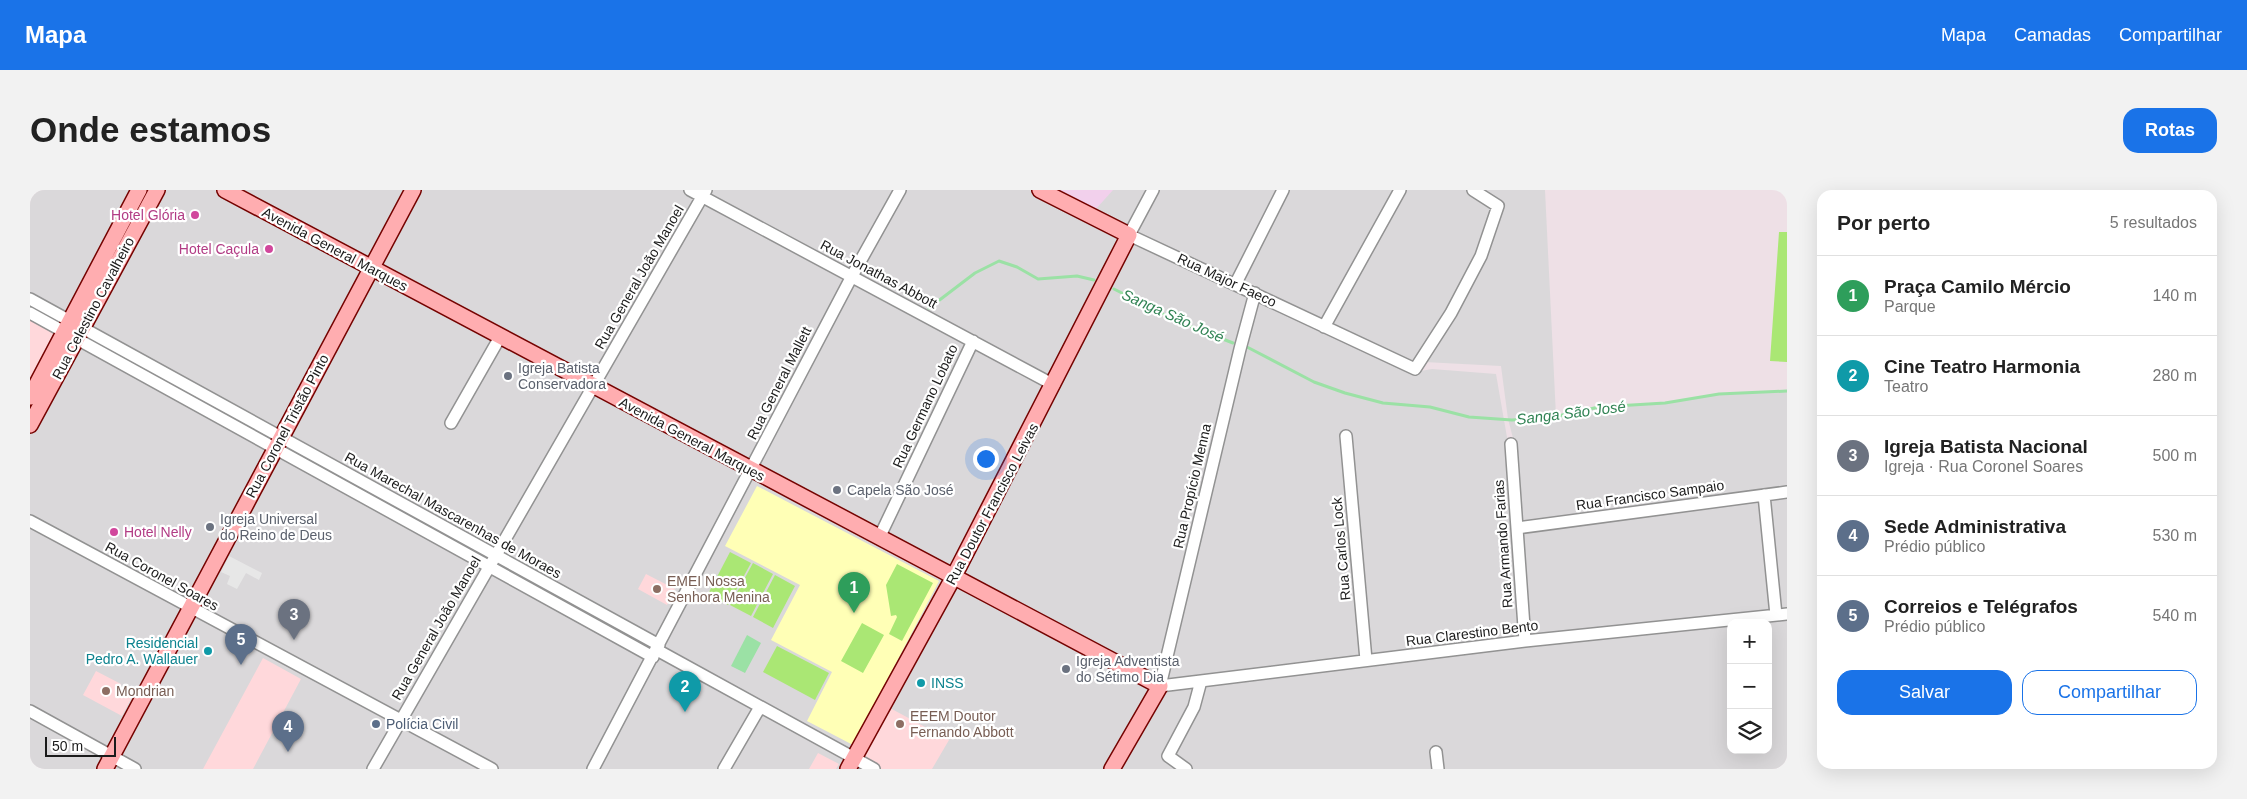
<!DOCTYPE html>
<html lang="pt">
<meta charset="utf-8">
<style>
body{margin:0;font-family:Arial,sans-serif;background:#f2f2f2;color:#222}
.controls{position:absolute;right:15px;bottom:15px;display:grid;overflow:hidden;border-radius:10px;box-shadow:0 5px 20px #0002}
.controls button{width:45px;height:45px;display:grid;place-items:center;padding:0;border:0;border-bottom:1px solid #e0e0e0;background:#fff;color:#222;font:25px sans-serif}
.scale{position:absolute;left:15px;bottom:12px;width:71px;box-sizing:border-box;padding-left:5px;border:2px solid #1b1b1b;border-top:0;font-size:14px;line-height:18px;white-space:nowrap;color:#1b1b1b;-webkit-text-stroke:4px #fff;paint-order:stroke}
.you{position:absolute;left:955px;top:268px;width:18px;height:18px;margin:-12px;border:4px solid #fff;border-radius:50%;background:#1a73e8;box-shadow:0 0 0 8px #1a73e833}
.badge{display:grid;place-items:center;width:32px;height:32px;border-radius:50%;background:#1a73e8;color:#fff;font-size:16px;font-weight:700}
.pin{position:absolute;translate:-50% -41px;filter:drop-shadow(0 1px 2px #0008)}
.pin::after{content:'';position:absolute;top:26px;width:18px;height:15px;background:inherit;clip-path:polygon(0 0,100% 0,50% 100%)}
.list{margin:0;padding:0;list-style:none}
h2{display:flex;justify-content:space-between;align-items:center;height:65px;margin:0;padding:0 20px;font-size:21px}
h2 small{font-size:16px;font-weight:400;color:#767676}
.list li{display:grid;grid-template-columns:32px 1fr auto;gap:15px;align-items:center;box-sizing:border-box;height:80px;padding:0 20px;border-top:1px solid #e0e0e0}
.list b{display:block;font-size:19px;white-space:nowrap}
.list p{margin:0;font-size:16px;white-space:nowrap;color:#767676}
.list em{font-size:16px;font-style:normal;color:#767676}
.actions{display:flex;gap:10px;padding:15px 20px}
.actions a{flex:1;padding:11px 0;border:1px solid #1a73e8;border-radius:15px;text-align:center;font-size:18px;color:#1a73e8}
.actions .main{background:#1a73e8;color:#fff}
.icon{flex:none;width:28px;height:28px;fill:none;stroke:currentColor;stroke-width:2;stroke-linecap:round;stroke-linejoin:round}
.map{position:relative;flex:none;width:1757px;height:579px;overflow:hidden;border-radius:15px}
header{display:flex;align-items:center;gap:30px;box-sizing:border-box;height:70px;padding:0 25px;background:#1a73e8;color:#fff}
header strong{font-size:24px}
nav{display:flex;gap:28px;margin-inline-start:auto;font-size:18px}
.intro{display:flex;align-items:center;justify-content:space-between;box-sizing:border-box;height:120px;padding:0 30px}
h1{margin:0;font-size:35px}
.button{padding:12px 22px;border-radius:15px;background:#1a73e8;color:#fff;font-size:18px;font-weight:700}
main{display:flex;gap:30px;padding:0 30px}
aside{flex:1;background:#fff;border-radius:15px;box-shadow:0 5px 20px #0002}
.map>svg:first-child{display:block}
.residential{fill:#dad8da;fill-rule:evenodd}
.education{fill:#ffd8db}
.military{fill:#f2d0ec}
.grass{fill:#efc19f}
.park{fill:#ffffb6}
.pitch{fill:#aae774}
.parking{fill:#e7e7e7}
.water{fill:#9be1a5}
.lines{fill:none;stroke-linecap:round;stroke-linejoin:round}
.stream{stroke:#9be1a5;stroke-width:3}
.street-casing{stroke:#929292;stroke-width:14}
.secondary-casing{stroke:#750300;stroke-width:18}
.street{stroke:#fff;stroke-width:11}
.secondary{stroke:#ffadb0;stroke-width:15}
.hotel-dot{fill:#d1479c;stroke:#fff;stroke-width:2}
.worship-dot{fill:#6b7280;stroke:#fff;stroke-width:2}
.education-dot{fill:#8d6e63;stroke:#fff;stroke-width:2}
.culture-dot{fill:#0f9aa8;stroke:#fff;stroke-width:2}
.service-dot{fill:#5c6f8a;stroke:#fff;stroke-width:2}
.labels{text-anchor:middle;stroke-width:4.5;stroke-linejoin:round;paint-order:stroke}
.hotel-label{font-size:14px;fill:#b23c85;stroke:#fff;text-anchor:end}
.street-label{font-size:14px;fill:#1b1b1b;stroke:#fff}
.worship-label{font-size:14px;fill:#5b616d;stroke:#fff;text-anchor:start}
.education-label{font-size:14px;fill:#785e54;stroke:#fff;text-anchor:start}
.culture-label{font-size:14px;fill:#0d838f;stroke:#fff;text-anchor:end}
.service-label{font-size:14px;fill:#4e5e75;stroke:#fff;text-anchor:start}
.water-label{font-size:15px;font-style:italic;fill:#318354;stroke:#fff}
</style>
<header>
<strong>Mapa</strong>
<nav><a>Mapa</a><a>Camadas</a><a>Compartilhar</a></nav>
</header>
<div class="intro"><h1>Onde estamos</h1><a class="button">Rotas</a></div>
<main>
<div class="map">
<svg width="1757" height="579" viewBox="0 0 1757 579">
<rect width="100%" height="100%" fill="#eee0e6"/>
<path class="residential" d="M0,0H195L1130,496L1082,579H0Z
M205,0H378L339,72Z
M389,0H655L669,7L563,191L348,76Z
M679,0H866L821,82L677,4Z
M873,0H1000L1092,46L1021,190L826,85Z
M1020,0H1120L1098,39Z
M1123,0H1443L1468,16L1451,66L1385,179L1099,45Z
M1449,0H1515L1526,226L1569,217L1634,213L1690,204L1757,201V299L1489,334L1484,252L1478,229L1471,176L1394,172L1471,16Z
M674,10L817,87L720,274L568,194Z
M1102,50L1222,104L1128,490L929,385Z
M823,90L939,153L848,342L725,277Z
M1227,108L1385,182L1402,179L1466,184L1478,253L1492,448L1135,493Z
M944,155L1018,195L922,381L854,345Z
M1757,305V421L1748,422L1737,307Z
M1732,308L1743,422L1497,448L1489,340Z
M1757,426V579H1161L1142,565L1174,493ZM1701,433H1738V560H1701Z
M1167,494L1161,517L1135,564L1151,579H1087L1134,499Z"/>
<path class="education" d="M0,129L26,143L0,193Z
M616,384L645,399L637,415L608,399Z
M233,468L271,489L223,579H173Z
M66,481L91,494L89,498L103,505L92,526L53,505Z
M860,518L919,550L902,579H851L832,569Z
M788,563L809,574L806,579H779Z"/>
<path class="military" d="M1027,0H1083L1065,20Z"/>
<path class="grass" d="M61,147L235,245L234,248L59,151Z
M259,257L450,362L448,365L257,261Z
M472,373L614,452L611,456L469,377Z"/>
<path class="park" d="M727,296L909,391L823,555L777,531L802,482L741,450L770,395L695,356Z"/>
<path class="pitch" d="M1749,42H1757V172L1740,171Z
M700,362L721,373L698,415L678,404Z
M723,373L743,384L721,426L700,415Z
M867,374L903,393L872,451L859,444L867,427L866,425L861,426L856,395Z
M745,385L765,396L743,438L723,427Z
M832,433L854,445L833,483L811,471Z
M747,456L799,483L785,510L733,482Z"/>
<path class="parking" d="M199,366L232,383L229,390L216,383L207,399L197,394L200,386L191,382Z"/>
<path class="water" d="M717,445L731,453L715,483L701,476Z"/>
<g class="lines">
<path class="stream" d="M1084,99L1149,132L1203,153
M899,118L945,83L969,71L987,77L1008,89L1047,86L1064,90
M1217,157L1284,192L1315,203L1353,213L1400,217L1439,227L1482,230L1523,227L1569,217L1635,213L1689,204L1757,201"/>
<defs>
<path id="street" d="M660,0L1024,195
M1123,0L1099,45L1385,179L1421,123L1451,66L1468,16L1443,0
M1206,93L1253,0
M1225,103L1210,159L1130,496L1495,451L1757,424
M0,109L629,455
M0,123L623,467
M1294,137L1370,0
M421,233L470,147
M1316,246L1336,470
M1481,254L1495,451
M1734,305L1746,425
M0,331L462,579
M1487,338L1757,302
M849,348L943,151
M627,460L844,579
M0,521L105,579
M1406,562L1408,579
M343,579L676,0
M563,579L822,86L870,0
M694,579L730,517
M1156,579L1138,566L1164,517L1171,491"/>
<path id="secondary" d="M195,0L1130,496L1082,579
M0,207L109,0
M0,235L127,0
M75,579L383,0
M818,579L923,388L1099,45L1010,0"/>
</defs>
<use href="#street" class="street-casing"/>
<use href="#secondary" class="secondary-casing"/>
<use href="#street" class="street"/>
<use href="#secondary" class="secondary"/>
</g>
<g class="hotel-dot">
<circle cx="165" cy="25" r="5"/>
<circle cx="239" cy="59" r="5"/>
<circle cx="84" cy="342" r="5"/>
</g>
<g class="worship-dot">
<circle cx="478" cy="186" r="5"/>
<circle cx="807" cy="300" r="5"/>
<circle cx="180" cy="337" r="5"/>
<circle cx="1036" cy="479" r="5"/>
</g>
<g class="education-dot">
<circle cx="627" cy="399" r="5"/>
<circle cx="76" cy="501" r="5"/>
<circle cx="870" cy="534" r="5"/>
</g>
<g class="culture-dot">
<circle cx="178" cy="461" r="5"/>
<circle cx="891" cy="493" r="5"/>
</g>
<circle class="service-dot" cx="346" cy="534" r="5"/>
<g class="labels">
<g class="hotel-label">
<text x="155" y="30">Hotel Glória</text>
<text x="229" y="64">Hotel Caçula</text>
<text x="94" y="347" text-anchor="start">Hotel Nelly</text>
</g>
<g class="street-label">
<text transform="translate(305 59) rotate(28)" y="5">Avenida General Marques</text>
<text transform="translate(849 84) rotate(28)" y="5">Rua Jonathas Abbott</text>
<text transform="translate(609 87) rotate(-60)" y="5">Rua General João Manoel</text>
<text transform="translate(1197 90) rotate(25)" y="5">Rua Major Faeco</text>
<text transform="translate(63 118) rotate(-62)" y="5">Rua Celestino Cavalheiro</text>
<text transform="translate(749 193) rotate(-63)" y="5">Rua General Mallett</text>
<text transform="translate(895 216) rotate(-65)" y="5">Rua Germano Lobato</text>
<text transform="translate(257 236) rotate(-62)" y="5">Rua Coronel Tristão Pinto</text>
<text transform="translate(662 249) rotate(28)" y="5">Avenida General Marques</text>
<text transform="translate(1162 296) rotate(-77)" y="5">Rua Propício Menna</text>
<text transform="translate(1620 305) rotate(-8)" y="5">Rua Francisco Sampaio</text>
<text transform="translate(962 314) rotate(-62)" y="5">Rua Doutor Francisco Leivas</text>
<text transform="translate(423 325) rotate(29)" y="5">Rua Marechal Mascarenhas de Moraes</text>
<text transform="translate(1473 354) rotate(-94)" y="5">Rua Armando Farias</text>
<text transform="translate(1311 359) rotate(-95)" y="5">Rua Carlos Lock</text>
<text transform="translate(132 386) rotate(29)" y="5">Rua Coronel Soares</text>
<text transform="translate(406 438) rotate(-60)" y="5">Rua General João Manoel</text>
<text transform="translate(1442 443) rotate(-7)" y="5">Rua Clarestino Bento</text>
</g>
<g class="worship-label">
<text x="488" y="183">Igreja Batista<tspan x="488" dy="16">Conservadora</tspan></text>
<text x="817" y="305">Capela São José</text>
<text x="190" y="334">Igreja Universal<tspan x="190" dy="16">do Reino de Deus</tspan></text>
<text x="1046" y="476">Igreja Adventista<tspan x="1046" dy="16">do Sétimo Dia</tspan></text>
</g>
<g class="education-label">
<text x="637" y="396">EMEI Nossa<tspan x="637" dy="16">Senhora Menina</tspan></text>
<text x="86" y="506">Mondrian</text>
<text x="880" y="531">EEEM Doutor<tspan x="880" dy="16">Fernando Abbott</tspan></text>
</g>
<g class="culture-label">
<text x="168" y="458">Residencial<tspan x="168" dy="16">Pedro A. Wallauer</tspan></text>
<text x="901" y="498" text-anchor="start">INSS</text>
</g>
<g class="service-label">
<text x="356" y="539">Polícia Civil</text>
</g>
<g class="water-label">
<text transform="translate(1143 126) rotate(24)" y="5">Sanga São José</text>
<text transform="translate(1541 223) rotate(-7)" y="5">Sanga São José</text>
</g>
</g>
</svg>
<div class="controls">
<button>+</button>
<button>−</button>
<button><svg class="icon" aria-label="layers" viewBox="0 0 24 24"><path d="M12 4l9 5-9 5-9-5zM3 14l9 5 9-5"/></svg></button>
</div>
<div class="scale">50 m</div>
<div class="you"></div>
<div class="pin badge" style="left:824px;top:423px;background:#2e9e5b">1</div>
<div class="pin badge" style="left:655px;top:522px;background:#0f9aa8">2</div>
<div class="pin badge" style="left:264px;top:450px;background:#6b7280">3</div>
<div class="pin badge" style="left:258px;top:562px;background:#5c6f8a">4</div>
<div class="pin badge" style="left:211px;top:475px;background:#5c6f8a">5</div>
</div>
<aside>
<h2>Por perto<small>5 resultados</small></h2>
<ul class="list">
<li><span class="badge" style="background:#2e9e5b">1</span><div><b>Praça Camilo Mércio</b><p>Parque</p></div><em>140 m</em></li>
<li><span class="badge" style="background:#0f9aa8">2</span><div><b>Cine Teatro Harmonia</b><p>Teatro</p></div><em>280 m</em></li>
<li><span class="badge" style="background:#6b7280">3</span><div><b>Igreja Batista Nacional</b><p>Igreja · Rua Coronel Soares</p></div><em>500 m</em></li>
<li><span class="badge" style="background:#5c6f8a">4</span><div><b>Sede Administrativa</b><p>Prédio público</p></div><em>530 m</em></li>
<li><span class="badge" style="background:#5c6f8a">5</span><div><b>Correios e Telégrafos</b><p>Prédio público</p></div><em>540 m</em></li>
</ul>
<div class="actions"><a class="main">Salvar</a><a>Compartilhar</a></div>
</aside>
</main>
